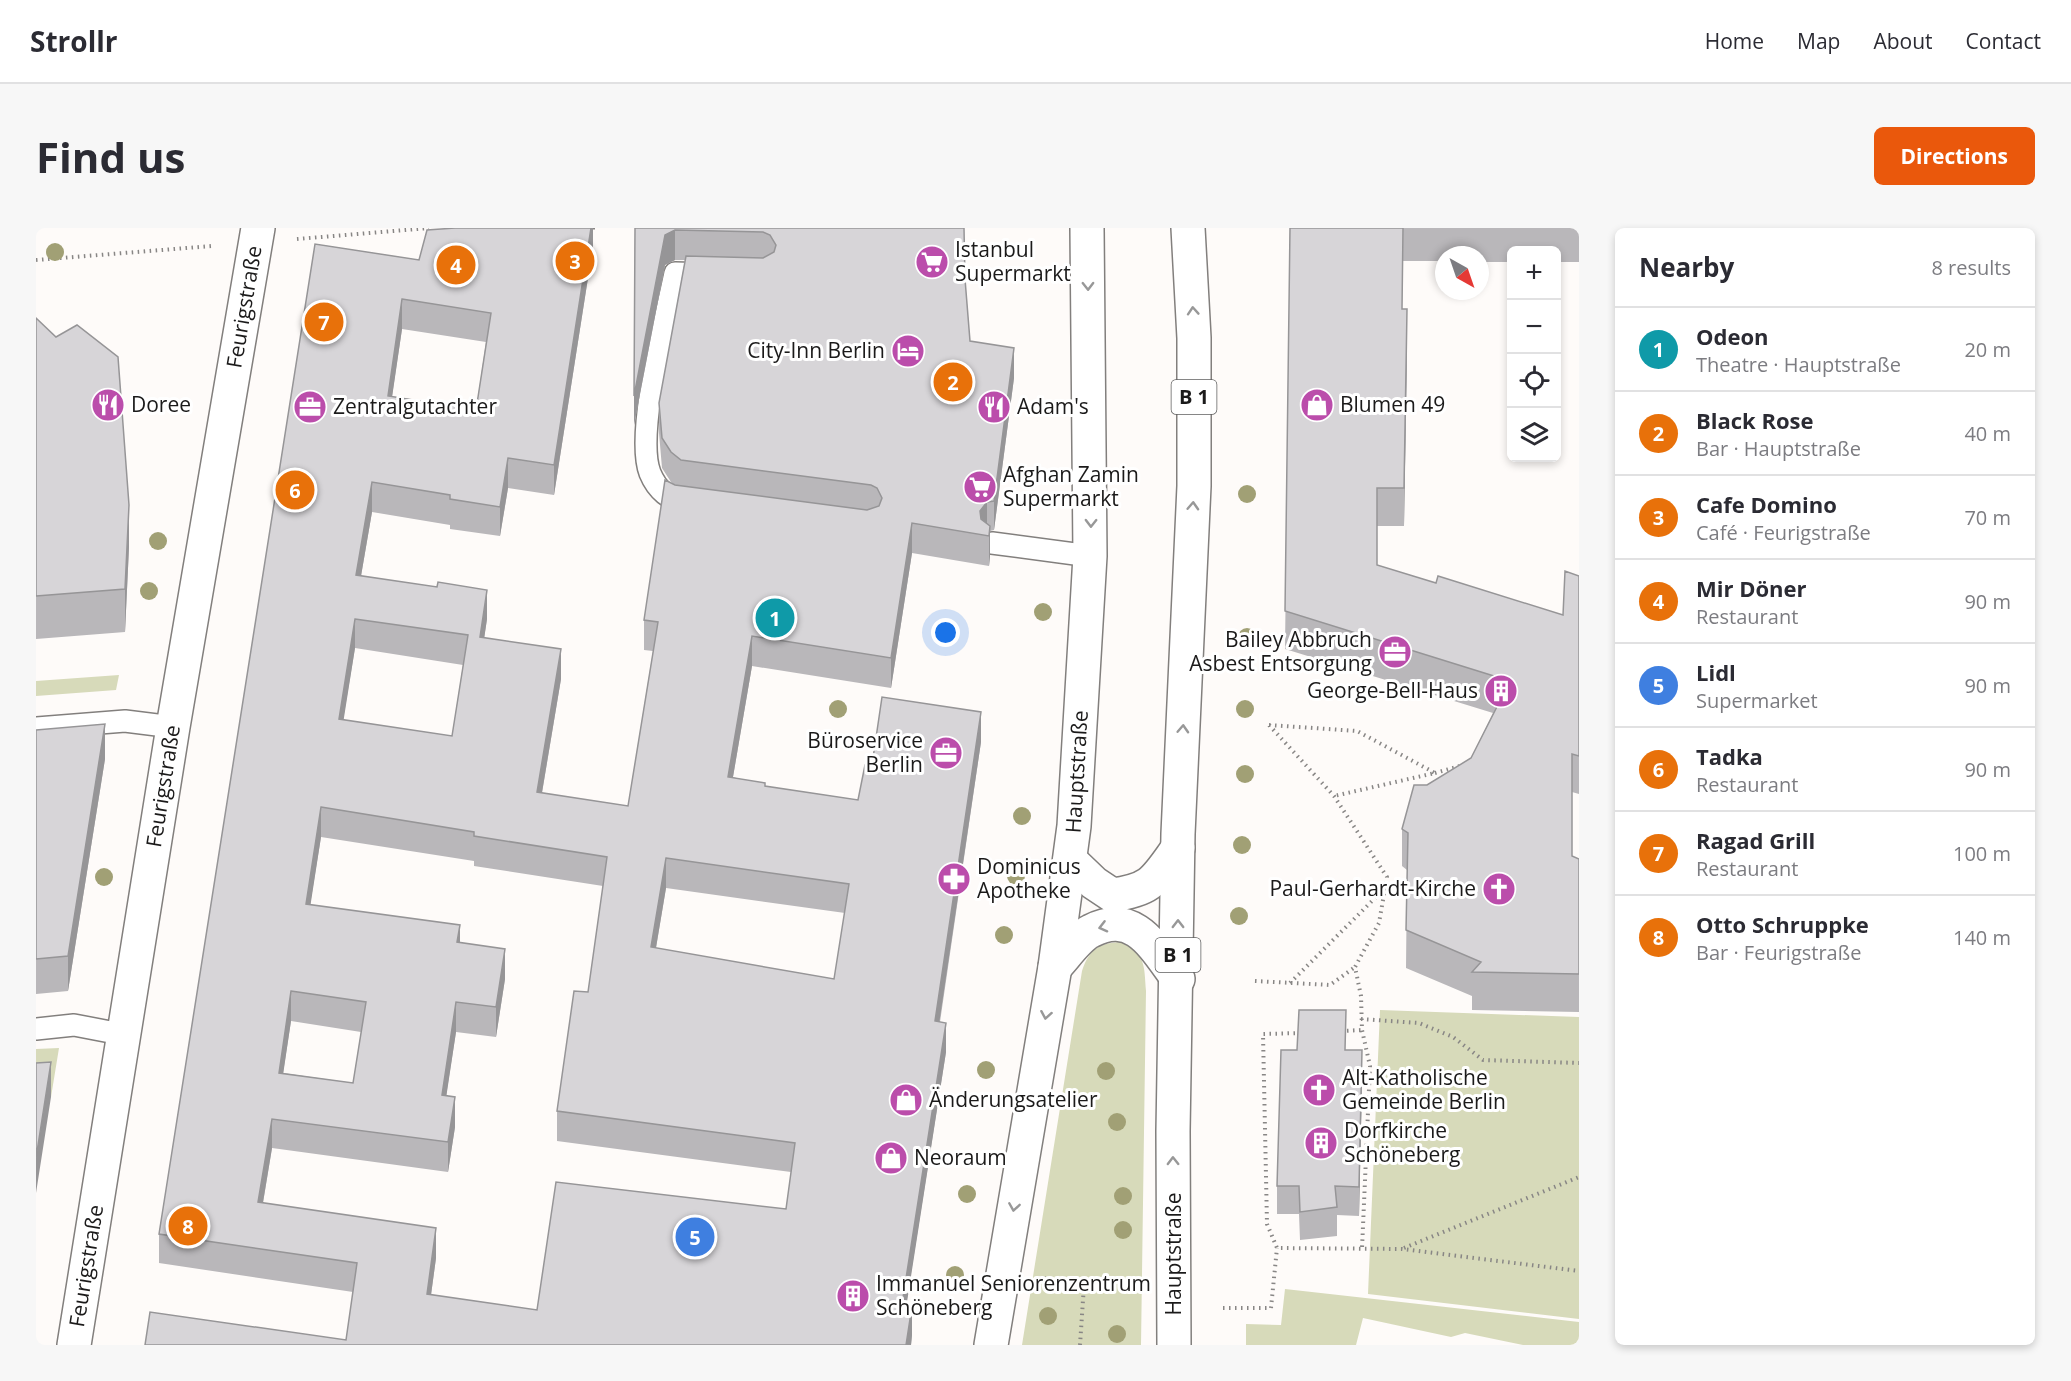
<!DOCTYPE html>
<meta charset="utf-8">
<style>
body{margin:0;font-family:"Open Sans",sans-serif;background:#f7f7f7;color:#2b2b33}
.controls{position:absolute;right:18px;top:18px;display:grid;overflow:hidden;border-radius:9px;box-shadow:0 3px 9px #0003}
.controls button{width:54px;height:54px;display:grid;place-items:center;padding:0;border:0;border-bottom:2px solid #e1e1e2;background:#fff;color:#2b2b33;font:30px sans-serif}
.compass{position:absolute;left:1399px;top:18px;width:54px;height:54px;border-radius:50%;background:#fff;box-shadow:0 3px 9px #0003;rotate:140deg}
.you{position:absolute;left:910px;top:405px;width:21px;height:21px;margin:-15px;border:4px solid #fff;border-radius:50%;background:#1a73e8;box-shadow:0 0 0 9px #1a73e833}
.badge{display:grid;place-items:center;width:39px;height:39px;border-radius:50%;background:#ea580c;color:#fff;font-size:20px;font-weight:700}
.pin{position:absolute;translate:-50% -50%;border:3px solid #fff;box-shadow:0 2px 6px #0006}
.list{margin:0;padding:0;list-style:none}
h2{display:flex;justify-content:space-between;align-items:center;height:78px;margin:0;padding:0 24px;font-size:26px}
h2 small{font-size:20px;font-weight:400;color:#7c7c81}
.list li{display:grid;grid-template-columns:39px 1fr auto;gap:18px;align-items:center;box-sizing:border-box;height:84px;padding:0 24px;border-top:2px solid #e1e1e2}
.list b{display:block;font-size:22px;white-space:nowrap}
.list p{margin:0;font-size:20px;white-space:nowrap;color:#7c7c81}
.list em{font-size:20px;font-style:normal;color:#7c7c81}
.icon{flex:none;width:33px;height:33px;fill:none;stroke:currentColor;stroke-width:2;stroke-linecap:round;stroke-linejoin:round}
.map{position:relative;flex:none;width:1543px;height:1117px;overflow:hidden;border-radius:9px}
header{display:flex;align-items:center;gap:36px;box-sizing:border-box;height:84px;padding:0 30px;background:#fff;border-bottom:2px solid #e1e1e2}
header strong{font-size:28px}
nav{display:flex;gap:33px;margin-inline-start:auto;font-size:21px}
.intro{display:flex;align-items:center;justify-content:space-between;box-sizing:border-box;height:144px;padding:0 36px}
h1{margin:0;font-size:42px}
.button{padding:15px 27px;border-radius:9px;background:#ea580c;color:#fff;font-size:21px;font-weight:700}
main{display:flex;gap:36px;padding:0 36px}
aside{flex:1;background:#fff;border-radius:9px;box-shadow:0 3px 9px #0003}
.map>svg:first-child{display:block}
.green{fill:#d7daba}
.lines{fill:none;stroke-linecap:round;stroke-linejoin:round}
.service-casing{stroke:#827f7d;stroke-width:24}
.minor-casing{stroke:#827f7d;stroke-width:36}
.primary-casing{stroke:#827f7d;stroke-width:36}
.path{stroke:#888685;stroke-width:4;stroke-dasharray:1.5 4.5;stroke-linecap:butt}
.service{stroke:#fff;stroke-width:21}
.minor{stroke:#fff;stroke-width:33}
.primary{stroke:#fff;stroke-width:33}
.tree{fill:#a1a075}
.wall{fill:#b9b7ba;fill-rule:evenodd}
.shaded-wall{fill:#969597}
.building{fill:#d7d5d8;stroke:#969597;stroke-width:1.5;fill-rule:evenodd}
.oneway{stroke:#989898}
.labels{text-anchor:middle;stroke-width:6;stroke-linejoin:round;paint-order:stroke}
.shield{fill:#fff;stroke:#5f5f5f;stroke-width:1.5}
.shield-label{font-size:20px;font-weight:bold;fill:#1b1a1a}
.poi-label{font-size:21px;fill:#1b1a1a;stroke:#fff;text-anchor:start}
.street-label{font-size:21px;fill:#1b1a1a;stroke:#fff}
</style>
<header>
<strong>Strollr</strong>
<nav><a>Home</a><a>Map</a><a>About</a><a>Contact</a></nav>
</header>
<div class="intro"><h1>Find us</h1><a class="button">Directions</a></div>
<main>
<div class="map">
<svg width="1543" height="1117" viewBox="0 0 1543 1117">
<rect width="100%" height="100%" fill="#fefbf9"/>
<path class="green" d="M83,447L80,462L0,468V453Z
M1085,714C1110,726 1108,737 1110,763L1105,1117H986L1046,743C1053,722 1062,715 1085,714Z
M1344,782L1543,789V1091L1332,1066Z
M23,820L15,869L0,871V821Z
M1249,1061L1543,1094V1117H1487L1429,1105L1415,1109L1327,1090L1320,1117H1210V1096L1245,1097Z"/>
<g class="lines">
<defs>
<path id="service" d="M651,275C634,273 621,262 614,245C599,206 630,89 639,45L675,46
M956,315L1054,328
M0,500L89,493L137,499
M0,801L38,797L90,807"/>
<g id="minor">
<path id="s1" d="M38,1117L137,499L222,0"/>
</g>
<g id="primary">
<path d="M1034,632L1058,655L1076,667C1116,662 1119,652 1142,620"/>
<path d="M1019,739C1029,729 1042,709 1055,703C1099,680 1119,721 1142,751"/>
<path id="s2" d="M955,1117L1019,739L1038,598L1054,328L1051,0"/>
<path d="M1138,1117L1137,903L1142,606L1158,258V110L1152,0"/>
</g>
</defs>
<use href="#service" class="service-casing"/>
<use href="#minor" class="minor-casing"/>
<use href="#primary" class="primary-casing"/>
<path class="path" d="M557,0V4
M261,11L393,0
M0,32L176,18
M1233,497L1298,568L1351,649L1343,695L1319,739L1325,768L1326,802L1334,838L1326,1021
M1233,497L1321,503L1399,545L1298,568
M1399,545L1424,538
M1219,753L1294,757L1319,739
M1254,755L1349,660
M1325,791L1383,795L1417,809L1447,832L1543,835
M1305,803L1326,802
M1265,805L1227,806L1231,996L1241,1020L1366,1021L1543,1043
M1368,1020L1543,949
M1008,1050L1026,1061L1048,1057L1096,1055
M1187,1080H1235L1241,1020
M1044,1117L1048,1057"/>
<use href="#service" class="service"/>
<use href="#minor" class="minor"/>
<use href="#primary" class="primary"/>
</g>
<g class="tree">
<circle cx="19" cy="24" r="9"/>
<circle cx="1211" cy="266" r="9"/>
<circle cx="122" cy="313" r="9"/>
<circle cx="113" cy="363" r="9"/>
<circle cx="1007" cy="384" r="9"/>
<circle cx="1211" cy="409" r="9"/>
<circle cx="802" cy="481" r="9"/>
<circle cx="1209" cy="481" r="9"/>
<circle cx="1209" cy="546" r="9"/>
<circle cx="986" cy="588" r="9"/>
<circle cx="1206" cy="617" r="9"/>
<circle cx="980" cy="648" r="9"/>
<circle cx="68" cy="649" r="9"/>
<circle cx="1203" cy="688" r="9"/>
<circle cx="968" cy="707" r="9"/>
<circle cx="950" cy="842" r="9"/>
<circle cx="1070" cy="843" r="9"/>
<circle cx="1081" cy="894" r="9"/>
<circle cx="931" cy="966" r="9"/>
<circle cx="1087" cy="968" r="9"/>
<circle cx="1087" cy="1002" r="9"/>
<circle cx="919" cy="1047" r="9"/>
<circle cx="1012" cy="1088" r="9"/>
<circle cx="1081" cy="1106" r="9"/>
</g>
<path class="wall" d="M557,0V18L518,267L472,260L464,308L414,301V297L336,284L325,348L451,391L448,410L525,451L506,565L592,578L617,423L608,422V392L637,256L635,254L626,240L623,205V175L649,32H639L629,37L598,197L599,0H928L929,51L934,113L978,150L958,302L954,303V328L953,338L876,325L855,460L716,438L697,549L729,558L822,572L945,514L904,794L910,824L870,1077L876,1107L875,1117H109L310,1112L317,1064L123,1035V1006L279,16L383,32ZM366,101L450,114L440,182L356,168ZM319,420L427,437L416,508L307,492ZM285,609L438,633V638L567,658L552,764L521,883V913L755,944L750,981L501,1082L395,1067L400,1030L227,975L236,920L412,944L419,899L410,868L420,804L460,809L469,751L424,714L274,677ZM630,660L809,685L798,751L620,720ZM255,793L325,804L317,855L247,845Z
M1254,0H1543V34H1521V22H1476V34H1444V27H1408V33H1367L1366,81L1371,119L1368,298H1341V337L1400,355L1527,387L1543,348V566L1536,564V628L1543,631V784L1436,782V768L1370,740L1371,642L1366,638V601L1391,557L1435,530L1457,485L1249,421Z
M0,90L93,319L89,404L0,411Z
M0,502L69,531L32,763L0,766Z
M1309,822L1326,851L1323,988L1301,987V1008L1264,1012L1263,986H1241V958Z"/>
<path class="shaded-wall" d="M555,0H557V18L518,267V237Z
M639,2V32L629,37L598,197V168L629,7Z
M366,71V101L352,197V168Z
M1371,81V119L1368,298V260Z
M978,120V150L958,302V273Z
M472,230V260L464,308V279Z
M336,254V284L320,377V347Z
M951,274V304L948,307L944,283Z
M93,277V319L89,404V361Z
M876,295V325L855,460V430Z
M954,298V328L953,338V308Z
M451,362V391L444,439V409Z
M319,391V420L303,521V491Z
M716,408V438L692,578V549Z
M525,421V451L501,594V564Z
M945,484V514L899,823V793Z
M69,496V531L32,763V728Z
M285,579V609L270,706V676Z
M630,630V660L615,749V719Z
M424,697V727L421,714Z
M469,721V751L460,809V779Z
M255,763V793L243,874V845Z
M420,774V804L406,897V867Z
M910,795V824L866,1106V1076Z
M1326,822V851L1323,988V959Z
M15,834V869L0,965V930Z
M419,869V899L412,944V914Z
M236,891V920L222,1004V974Z
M400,1000V1030L391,1096V1066Z
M876,1078V1107L875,1117H870Z"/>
<path class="building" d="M419,0H555L518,237L472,230L464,279L414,271V267L336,254L320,347L401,359L402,354L451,362L444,409L525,421L501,564L592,578L622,394L608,392L629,252L639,257L831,282L843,278L846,270L841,260L835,257L645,232L635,224L626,210L623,175L650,28L727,30L738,24L740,17L734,7L727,4L639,2L629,7L598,168L599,0H928L929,51L934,113L978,120L958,273L951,274L944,283L945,291L954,298L953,308L876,295L855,430L716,408L692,549L729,555V558L822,572L829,537L837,530L846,469L945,484L899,793L910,795L866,1076L876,1078L870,1117H109L114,1084L310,1112L321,1035L123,1006L279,16L383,32L391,2ZM366,71L455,85L440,182L352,168ZM319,391L432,407L416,508L303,491ZM285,579L438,604V608L571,629L552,764L538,763L521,883L759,915L750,981L520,954L501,1082L391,1066L400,1000L222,974L236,891L412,914L419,869L406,867L420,774L460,779L469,721L421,714L424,697L270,676ZM630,630L813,656L798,751L615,719ZM255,763L330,774L317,855L243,845Z
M1254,0H1367L1366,81H1371L1368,260H1341V337L1400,355L1402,348L1527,387L1529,343L1543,348V528L1536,526V628L1543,631V746L1436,744L1445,734L1370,702L1372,605L1366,601L1378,557H1391L1435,530L1474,453L1249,383Z
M0,90L20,109L41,97L82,129L93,277L89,361L0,368Z
M69,496L32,728L0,731V502Z
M1263,782H1310L1309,822H1326L1323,959L1299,958L1301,979L1264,984L1263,958H1241L1245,822H1261Z
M15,834L0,930V835Z"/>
<defs><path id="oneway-chevron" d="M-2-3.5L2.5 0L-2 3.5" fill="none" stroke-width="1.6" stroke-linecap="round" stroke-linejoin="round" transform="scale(1.5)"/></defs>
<g class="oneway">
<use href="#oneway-chevron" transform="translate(1052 58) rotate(89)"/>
<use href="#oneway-chevron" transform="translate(1157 83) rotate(-94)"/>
<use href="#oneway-chevron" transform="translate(1157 278) rotate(-87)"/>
<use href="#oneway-chevron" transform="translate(1055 295) rotate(91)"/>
<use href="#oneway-chevron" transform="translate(1147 501) rotate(-87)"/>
<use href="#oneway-chevron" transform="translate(1142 696) rotate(-90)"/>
<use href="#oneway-chevron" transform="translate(1067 699) rotate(166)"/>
<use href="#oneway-chevron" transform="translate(1010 787) rotate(100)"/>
<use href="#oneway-chevron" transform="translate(1137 933) rotate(-91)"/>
<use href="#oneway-chevron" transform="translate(978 979) rotate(99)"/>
</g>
<defs>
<symbol id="supermarket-disc" viewBox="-11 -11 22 22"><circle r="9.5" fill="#bb4dab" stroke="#fff"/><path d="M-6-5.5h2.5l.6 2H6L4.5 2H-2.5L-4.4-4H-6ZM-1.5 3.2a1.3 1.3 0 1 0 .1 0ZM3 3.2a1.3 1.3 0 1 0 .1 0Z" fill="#fff"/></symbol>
<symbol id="hotel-disc" viewBox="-11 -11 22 22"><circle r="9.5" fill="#bb4dab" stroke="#fff"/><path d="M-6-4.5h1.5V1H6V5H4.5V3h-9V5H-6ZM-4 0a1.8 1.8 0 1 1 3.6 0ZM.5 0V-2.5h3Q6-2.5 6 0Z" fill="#fff"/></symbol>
<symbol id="restaurant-disc" viewBox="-11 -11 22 22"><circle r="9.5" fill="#bb4dab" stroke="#fff"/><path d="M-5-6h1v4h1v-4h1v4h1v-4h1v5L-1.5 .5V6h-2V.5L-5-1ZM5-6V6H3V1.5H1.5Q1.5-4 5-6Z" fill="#fff"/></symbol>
<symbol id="shop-disc" viewBox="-11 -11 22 22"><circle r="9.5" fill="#bb4dab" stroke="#fff"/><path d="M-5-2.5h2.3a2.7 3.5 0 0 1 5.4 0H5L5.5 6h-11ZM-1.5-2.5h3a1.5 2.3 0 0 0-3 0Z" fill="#fff"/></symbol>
<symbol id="office-disc" viewBox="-11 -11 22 22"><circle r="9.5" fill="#bb4dab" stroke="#fff"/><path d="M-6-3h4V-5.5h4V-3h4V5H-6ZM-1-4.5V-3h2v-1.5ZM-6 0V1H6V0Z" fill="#fff"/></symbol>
<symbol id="building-disc" viewBox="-11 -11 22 22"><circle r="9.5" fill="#bb4dab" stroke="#fff"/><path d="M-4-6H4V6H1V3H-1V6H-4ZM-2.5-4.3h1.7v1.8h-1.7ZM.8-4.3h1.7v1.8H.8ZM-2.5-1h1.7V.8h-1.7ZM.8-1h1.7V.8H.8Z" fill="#fff"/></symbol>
<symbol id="pharmacy-disc" viewBox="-11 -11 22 22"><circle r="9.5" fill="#bb4dab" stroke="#fff"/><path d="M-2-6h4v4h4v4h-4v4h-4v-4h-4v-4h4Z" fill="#fff"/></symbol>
<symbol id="church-disc" viewBox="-11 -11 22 22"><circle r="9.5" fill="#bb4dab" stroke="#fff"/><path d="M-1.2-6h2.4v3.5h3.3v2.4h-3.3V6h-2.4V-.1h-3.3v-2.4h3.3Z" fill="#fff"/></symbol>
</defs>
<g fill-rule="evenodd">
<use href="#supermarket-disc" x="877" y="15" width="38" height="38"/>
<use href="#hotel-disc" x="853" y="104" width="38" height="38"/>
<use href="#restaurant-disc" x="53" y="158" width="38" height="38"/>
<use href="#shop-disc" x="1262" y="158" width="38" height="38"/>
<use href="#office-disc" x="255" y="160" width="38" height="38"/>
<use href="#restaurant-disc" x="939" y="160" width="38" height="38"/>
<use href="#supermarket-disc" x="925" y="240" width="38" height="38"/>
<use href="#office-disc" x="1340" y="405" width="38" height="38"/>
<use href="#building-disc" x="1446" y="444" width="38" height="38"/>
<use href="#office-disc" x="891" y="506" width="38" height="38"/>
<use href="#pharmacy-disc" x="899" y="632" width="38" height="38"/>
<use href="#church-disc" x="1444" y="642" width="38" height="38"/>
<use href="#church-disc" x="1264" y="843" width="38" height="38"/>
<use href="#shop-disc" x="851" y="853" width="38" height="38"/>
<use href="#building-disc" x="1266" y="896" width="38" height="38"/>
<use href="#shop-disc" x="836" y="911" width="38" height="38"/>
<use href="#building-disc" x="798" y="1049" width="38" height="38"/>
</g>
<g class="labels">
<g class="shield">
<rect x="1135.5" y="152" width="45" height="34" rx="4.5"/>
<rect x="1119.5" y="710" width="45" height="34" rx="4.5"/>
</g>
<g class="shield-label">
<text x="1158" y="176">B 1</text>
<text x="1142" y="734">B 1</text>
</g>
<g class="poi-label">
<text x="919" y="29">Istanbul<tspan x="919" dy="24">Supermarkt</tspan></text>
<text x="849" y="130" text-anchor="end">City-Inn Berlin</text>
<text x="95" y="184">Doree</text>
<text x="1304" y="184">Blumen 49</text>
<text x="297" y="186">Zentralgutachter</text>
<text x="981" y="186">Adam's</text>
<text x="967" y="254">Afghan Zamin<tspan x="967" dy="24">Supermarkt</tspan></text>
<text x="1336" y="419" text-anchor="end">Bailey Abbruch<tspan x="1336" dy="24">Asbest Entsorgung</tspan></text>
<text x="1442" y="470" text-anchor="end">George-Bell-Haus</text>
<text x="887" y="520" text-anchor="end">Büroservice<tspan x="887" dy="24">Berlin</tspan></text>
<text x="941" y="646">Dominicus<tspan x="941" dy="24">Apotheke</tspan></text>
<text x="1440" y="668" text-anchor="end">Paul-Gerhardt-Kirche</text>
<text x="1306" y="857">Alt-Katholische<tspan x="1306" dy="24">Gemeinde Berlin</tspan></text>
<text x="893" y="879">Änderungsatelier</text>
<text x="1308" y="910">Dorfkirche<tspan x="1308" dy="24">Schöneberg</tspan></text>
<text x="878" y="937">Neoraum</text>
<text x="840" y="1063">Immanuel Seniorenzentrum<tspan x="840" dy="24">Schöneberg</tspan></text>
</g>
<g class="street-label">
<text dy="7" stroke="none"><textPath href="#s1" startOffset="1052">Feurigstraße</textPath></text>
<text dy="7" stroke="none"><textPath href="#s2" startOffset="580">Hauptstraße</textPath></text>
<text dy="7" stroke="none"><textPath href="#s1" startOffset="566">Feurigstraße</textPath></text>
<text transform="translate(1138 1026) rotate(-90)" y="7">Hauptstraße</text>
<text dy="7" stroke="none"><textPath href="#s1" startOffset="80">Feurigstraße</textPath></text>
</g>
</g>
</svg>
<div class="controls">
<button>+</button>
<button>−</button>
<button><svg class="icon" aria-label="locate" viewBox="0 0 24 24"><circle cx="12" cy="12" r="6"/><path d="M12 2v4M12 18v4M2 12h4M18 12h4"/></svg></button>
<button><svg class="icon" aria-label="layers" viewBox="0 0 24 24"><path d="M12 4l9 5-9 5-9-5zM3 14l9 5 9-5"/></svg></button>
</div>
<svg class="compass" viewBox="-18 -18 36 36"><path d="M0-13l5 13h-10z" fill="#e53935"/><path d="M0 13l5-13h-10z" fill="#7c7c81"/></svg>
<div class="you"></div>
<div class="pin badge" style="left:739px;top:390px;background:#0f9aa8">1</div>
<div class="pin badge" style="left:917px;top:154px;background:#e8710a">2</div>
<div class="pin badge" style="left:539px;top:33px;background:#e8710a">3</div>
<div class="pin badge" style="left:420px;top:37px;background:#e8710a">4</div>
<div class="pin badge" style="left:659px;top:1009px;background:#3f7fe0">5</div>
<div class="pin badge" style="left:259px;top:262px;background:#e8710a">6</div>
<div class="pin badge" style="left:288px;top:94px;background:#e8710a">7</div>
<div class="pin badge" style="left:152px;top:998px;background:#e8710a">8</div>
</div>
<aside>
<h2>Nearby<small>8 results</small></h2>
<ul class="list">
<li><span class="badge" style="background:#0f9aa8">1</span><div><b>Odeon</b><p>Theatre · Hauptstraße</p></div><em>20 m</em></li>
<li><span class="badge" style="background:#e8710a">2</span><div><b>Black Rose</b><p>Bar · Hauptstraße</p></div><em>40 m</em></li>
<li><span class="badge" style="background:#e8710a">3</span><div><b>Cafe Domino</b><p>Café · Feurigstraße</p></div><em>70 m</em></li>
<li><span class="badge" style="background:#e8710a">4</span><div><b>Mir Döner</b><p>Restaurant</p></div><em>90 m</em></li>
<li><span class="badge" style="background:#3f7fe0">5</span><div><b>Lidl</b><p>Supermarket</p></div><em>90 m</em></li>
<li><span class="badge" style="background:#e8710a">6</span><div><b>Tadka</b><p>Restaurant</p></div><em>90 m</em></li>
<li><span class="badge" style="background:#e8710a">7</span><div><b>Ragad Grill</b><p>Restaurant</p></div><em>100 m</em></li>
<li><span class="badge" style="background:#e8710a">8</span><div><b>Otto Schruppke</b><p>Bar · Feurigstraße</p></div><em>140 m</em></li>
</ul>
</aside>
</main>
